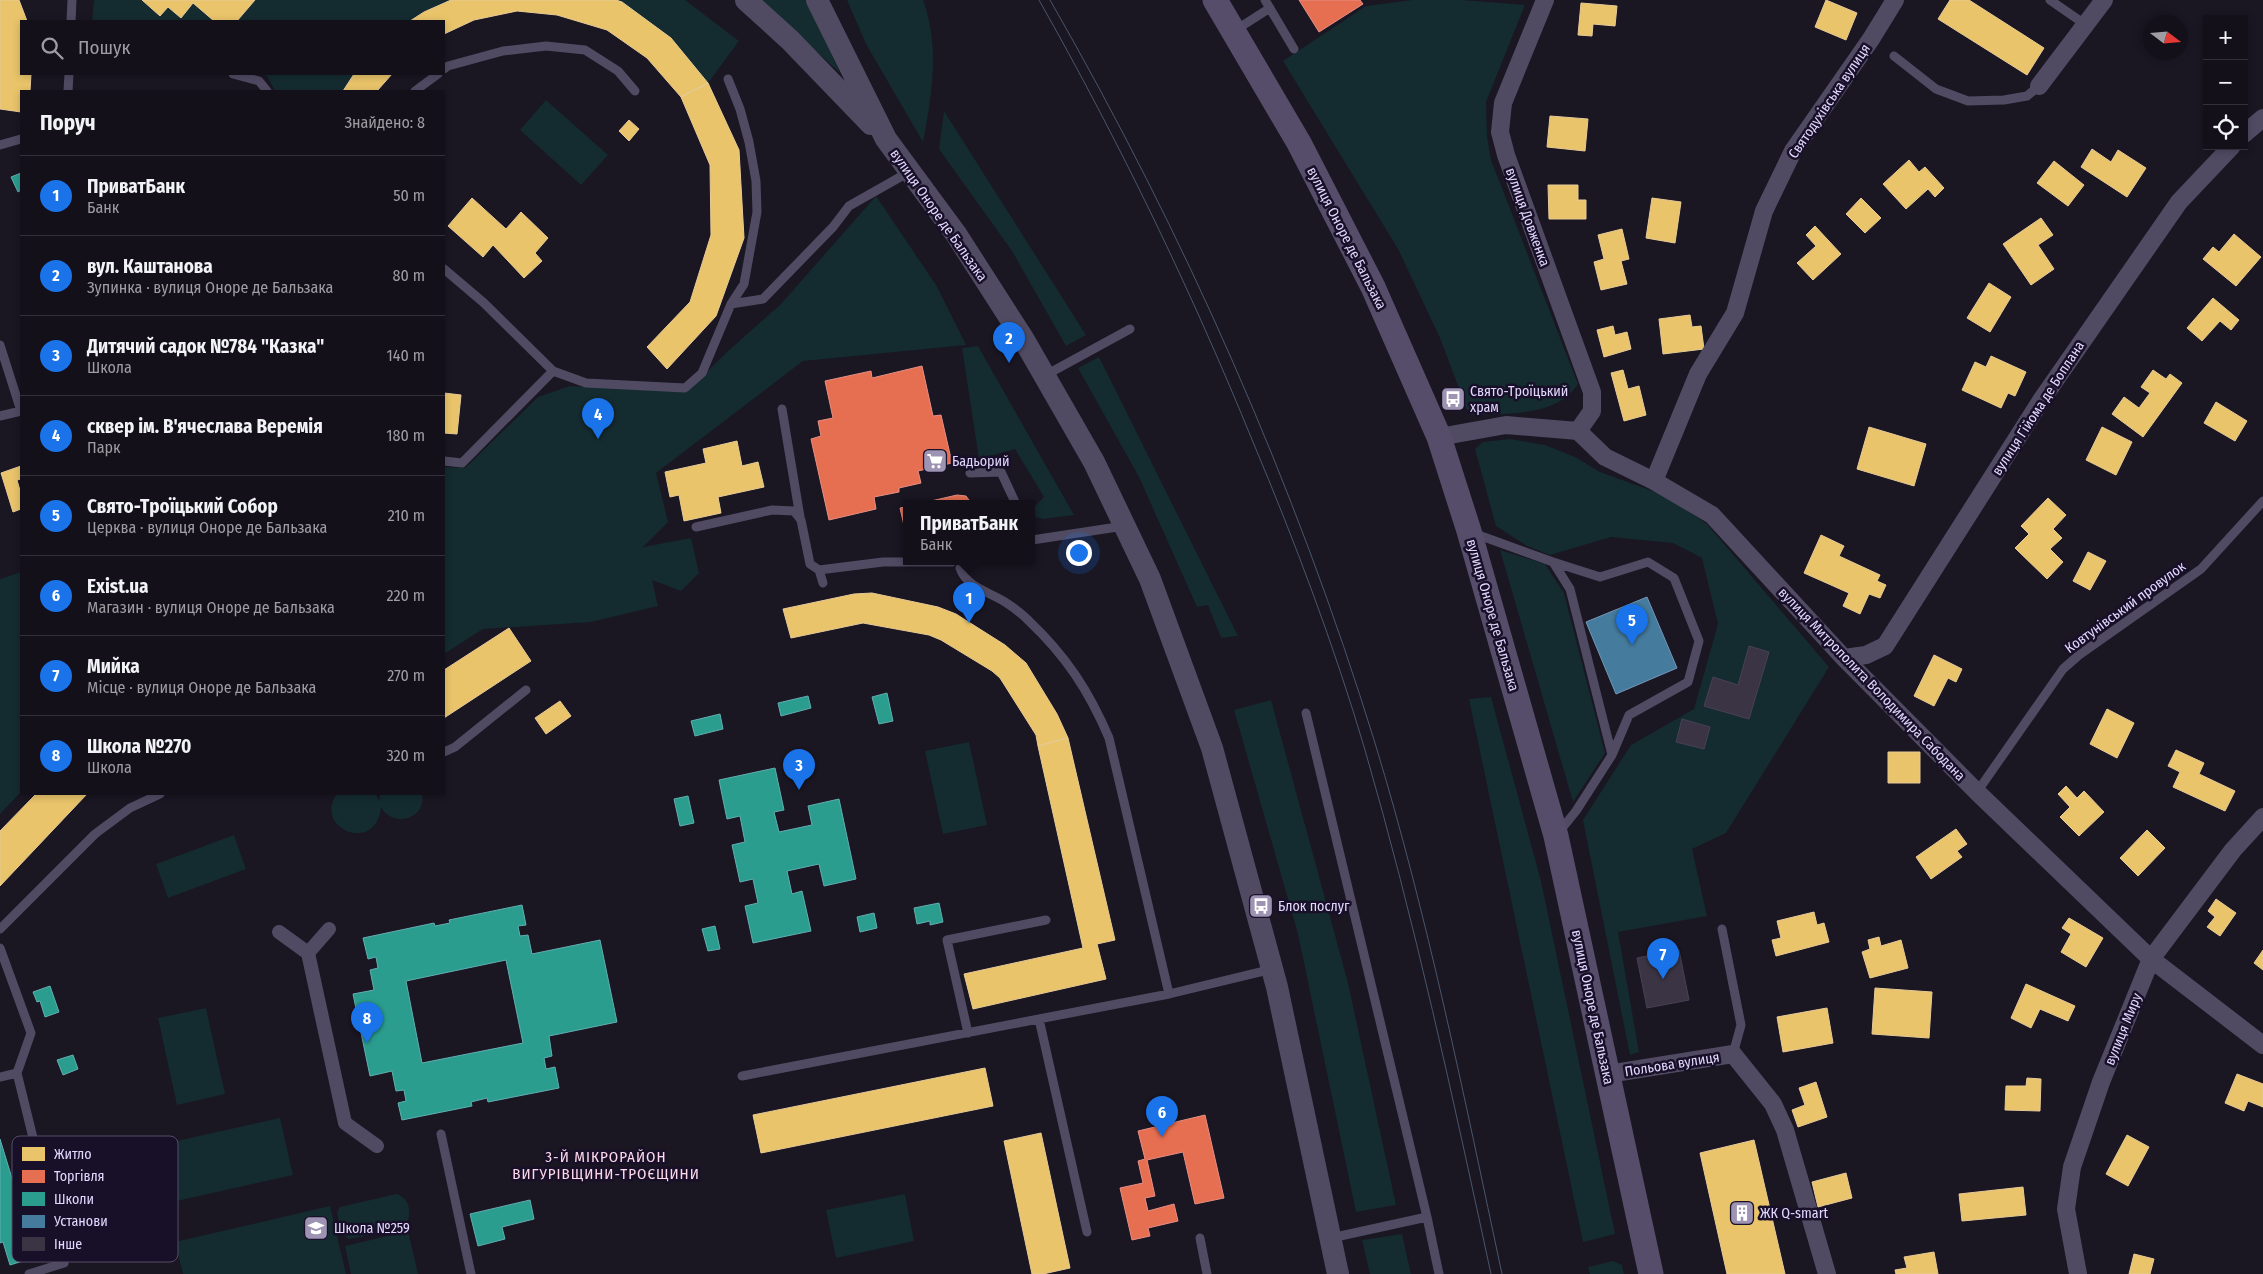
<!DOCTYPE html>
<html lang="uk">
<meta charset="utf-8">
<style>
body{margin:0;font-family:"Fira Sans Condensed",sans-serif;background:#211e27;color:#f1f3f6}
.controls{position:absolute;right:15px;top:15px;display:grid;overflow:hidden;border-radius:0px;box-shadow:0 2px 8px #0003}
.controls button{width:45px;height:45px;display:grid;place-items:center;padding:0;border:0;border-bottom:1px solid #333039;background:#14101a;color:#f1f3f6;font:25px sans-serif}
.compass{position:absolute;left:2143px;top:15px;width:45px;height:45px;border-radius:50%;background:#14101a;box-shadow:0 2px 8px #0003;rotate:106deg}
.you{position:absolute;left:1078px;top:552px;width:18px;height:18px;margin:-12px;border:4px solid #fff;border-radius:50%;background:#1a73e8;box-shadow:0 0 0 8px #1a73e833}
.badge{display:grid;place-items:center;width:32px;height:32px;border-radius:50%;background:#1a73e8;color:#fff;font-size:16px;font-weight:700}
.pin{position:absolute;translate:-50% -41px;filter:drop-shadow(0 1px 2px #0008)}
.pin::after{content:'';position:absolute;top:26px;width:18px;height:15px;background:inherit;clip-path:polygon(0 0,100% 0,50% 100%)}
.popup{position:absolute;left:903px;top:500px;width:132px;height:65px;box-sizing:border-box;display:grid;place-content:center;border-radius:0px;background:#14101a;filter:drop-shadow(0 1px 4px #0005);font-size:16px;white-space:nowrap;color:#9d9da2}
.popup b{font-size:19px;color:#f1f3f6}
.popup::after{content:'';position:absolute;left:50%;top:100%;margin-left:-10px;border:10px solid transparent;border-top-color:#14101a}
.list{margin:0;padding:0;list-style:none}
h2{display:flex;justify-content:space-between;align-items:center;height:65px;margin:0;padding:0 20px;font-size:21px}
h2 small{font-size:16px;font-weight:400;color:#9d9da2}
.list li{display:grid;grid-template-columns:32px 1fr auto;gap:15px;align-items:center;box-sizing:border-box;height:80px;padding:0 20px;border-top:1px solid #333039}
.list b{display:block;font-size:19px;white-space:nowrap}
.list p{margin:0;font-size:16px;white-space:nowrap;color:#9d9da2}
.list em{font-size:16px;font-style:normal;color:#9d9da2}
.icon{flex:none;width:28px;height:28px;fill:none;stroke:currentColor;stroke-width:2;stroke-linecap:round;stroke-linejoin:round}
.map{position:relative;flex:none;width:2263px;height:1274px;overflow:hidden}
.search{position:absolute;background:#14101a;box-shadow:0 2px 8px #0003;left:20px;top:20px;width:425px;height:55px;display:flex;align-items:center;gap:12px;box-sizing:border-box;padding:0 18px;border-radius:0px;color:#9d9da2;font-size:19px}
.panel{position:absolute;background:#14101a;box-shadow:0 2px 8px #0003;left:20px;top:90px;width:425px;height:705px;border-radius:0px}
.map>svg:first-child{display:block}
.green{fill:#142b30}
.homes{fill:#e9c46a;stroke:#e7ca97}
.shops{fill:#e76f51;stroke:#e68e85}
.schools{fill:#2a9d8f;stroke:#62aeb1;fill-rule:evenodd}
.public{fill:#457b9d;stroke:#7497ba}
.building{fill:#3a3444;stroke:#484156}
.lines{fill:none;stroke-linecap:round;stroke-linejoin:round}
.service{stroke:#504b63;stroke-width:9}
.pedestrian{stroke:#504b63;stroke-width:14}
.minor{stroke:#504b63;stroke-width:18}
.tertiary{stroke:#504b63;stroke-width:22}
.secondary{stroke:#554d69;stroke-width:25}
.tram{stroke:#49576d;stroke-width:1}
.labels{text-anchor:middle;stroke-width:5;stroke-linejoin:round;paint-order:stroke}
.street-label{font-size:14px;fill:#e3d7ff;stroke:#181028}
.poi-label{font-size:14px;fill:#e3d7ff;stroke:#181028;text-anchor:start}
.neighbourhood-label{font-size:15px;letter-spacing:1px;fill:#ffd9ea;stroke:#181028}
.key{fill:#181028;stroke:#554c68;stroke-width:1}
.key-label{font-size:14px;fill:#e3d7ff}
</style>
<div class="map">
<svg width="2263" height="1274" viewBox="0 0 2263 1274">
<rect width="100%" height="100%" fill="#1a1622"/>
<path class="green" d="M94,0H142L160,16L168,7L181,18L193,3L214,21H92Z
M255,0H451L424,12L410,21H237Z
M616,0H685L739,41L708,83L671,38Z
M760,0H807L840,73Z
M847,0H923C940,45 932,96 923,142L866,44Z
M1412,0H1462L1525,5L1486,102L1487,136L1491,160L1578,384C1556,418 1505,413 1469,415L1440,338L1398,249L1283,61L1366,6Z
M260,74H354L343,91H275L267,76Z
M546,100L608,155L581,185L520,130Z
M944,111L1086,335L1066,346L1012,251L939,149Z
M876,196L936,285L966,345L803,361L656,473L668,522L643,547L691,538L699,573L681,591L652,580L658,606L591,622L483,629L444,654V467L465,468L538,397L570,386L687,392L727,352L781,304Z
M978,346L1074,515L1043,519L1036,517L1033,508L1044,497L1015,449L979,459L962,348Z
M1099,357L1238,636L1221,638L1208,605L1197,607L1139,477L1078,368Z
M1510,439L1545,445L1575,457L1600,472L1666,496L1707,524L1829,667L1726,833L1692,849L1707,916L1618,932L1639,1052L1630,1055L1583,820L1631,745L1694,709L1718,624L1702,558L1673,543L1611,537L1550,555L1527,546L1496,526L1475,449L1483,442Z
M1500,550L1545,564L1564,593L1605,753L1573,802Z
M21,572V792L0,814V579Z
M1491,697L1541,881L1615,1234L1583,1242L1469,699Z
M1271,700L1348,983L1396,1205L1356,1212L1298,934L1234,710Z
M969,742L987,825L943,834L925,751Z
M337,794H376L379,801L380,794H422C427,819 393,829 381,807C376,856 312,827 337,794Z
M234,835L246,869L168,898L156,864Z
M206,1008L225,1094L177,1105L158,1018Z
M280,1118L293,1175L127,1212L114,1155Z
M396,1194C412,1198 413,1219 402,1229L349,1239L341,1233L337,1212L340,1207Z
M905,1194L914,1241L836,1258L826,1210Z
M330,1206L346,1274H183L175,1242Z
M408,1231L418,1274H351L345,1246Z
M1402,1234L1411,1274H1370L1362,1240Z
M1613,1261L1622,1265L1624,1274H1590L1588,1267Z"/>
<path class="homes" d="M0,0H19L27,21H21V74H31L30,91H21V112L0,109Z
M142,0H255L237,21H214L193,3L181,18L168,7L160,16Z
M451,0H616L622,2L671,38L708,83L681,97L647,58L607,30L557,15L517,11L474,20L444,34V21H410L424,12Z
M1826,0L1857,13L1846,40L1815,27Z
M1950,0H1969L2044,48L2027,75L1938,19Z
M1581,3L1617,6L1615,26L1593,24L1592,36L1578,35Z
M354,74H392L377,91H343Z
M708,83L739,150L744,238L716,316L667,369L647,347L690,302L711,235L710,165L681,97Z
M1550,116L1588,119L1585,151L1547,147Z
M629,120L639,129L629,141L619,131Z
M2092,149L2111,162L2118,150L2146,168L2127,197L2081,167Z
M1909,160L1919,172L1925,167L1944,188L1935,197L1928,189L1906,209L1883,184Z
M2054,161L2084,185L2068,206L2037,183Z
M1548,185H1578V200H1586V219H1549Z
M472,198L506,229L521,212L548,238L535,253L542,261L524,278L493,245L483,257L448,226Z
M1652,198L1681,202L1675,243L1646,238Z
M1861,198L1881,218L1865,233L1846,214Z
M2041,218L2053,235L2038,245L2054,269L2031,285L2003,244Z
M1815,226L1841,254L1813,280L1797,263L1816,246L1806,235Z
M1622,229L1629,259L1621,261L1627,284L1601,290L1594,262L1604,259L1598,235Z
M2234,234L2261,257L2236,286L2203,259L2213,247L2219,252Z
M1989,283L2011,297L1990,332L1967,318Z
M2213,298L2239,320L2231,330L2220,321L2202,341L2187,328Z
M1690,315L1692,327L1701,326L1704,349L1663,354L1659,319Z
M1613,326L1615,335L1627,332L1631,349L1604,357L1597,330Z
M1991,356L2026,372L2015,396L2008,393L2001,408L1962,390L1975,362L1986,367Z
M1623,370L1628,389L1639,386L1646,415L1624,421L1611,373Z
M2153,370L2166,379L2170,374L2182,383L2143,437L2112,414L2124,397L2139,408L2150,393L2141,387Z
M444,393L461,395L457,434L444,433Z
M2216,402L2247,421L2235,441L2204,423Z
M1869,427L1926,444L1914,486L1857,469Z
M2102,427L2132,442L2116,475L2086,460Z
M737,441L742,466L758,462L764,487L718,497L721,513L684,521L679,495L670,497L665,472L706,463L703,449Z
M21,466V479L17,480L21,494V509L13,512L1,473Z
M2048,498L2066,515L2053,529L2062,538L2050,549L2063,562L2047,579L2015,548L2029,534L2021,526Z
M1821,535L1844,546L1839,556L1880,575L1877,581L1886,585L1880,598L1869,594L1860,614L1843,606L1849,593L1804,573Z
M2088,552L2106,561L2090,590L2073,581Z
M872,593L938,607L956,614L1005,645L1026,663L1057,714L1068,738L1038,746L1036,735L1000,678L992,671L941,640L929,635L863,623L791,638L783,609L854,594Z
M509,628L531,661L444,718V670Z
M1934,655L1962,669L1956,682L1948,678L1934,706L1914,696Z
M560,701L571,716L546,734L535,718Z
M2107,709L2134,723L2117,758L2090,744Z
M1068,738L1115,940L1097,944L1106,979L973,1009L964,974L1083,948L1038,746Z
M2176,750L2204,763L2199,774L2235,791L2225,811L2173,787L2180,772L2168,766Z
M1888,752H1920V783H1888Z
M2066,786L2077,798L2084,791L2104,812L2079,836L2060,817L2070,807L2058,794Z
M36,794H87L0,886V831Z
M1956,829L1967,844L1957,851L1962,857L1931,879L1916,857Z
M2147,830L2165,848L2138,876L2120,858Z
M2216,899L2236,913L2220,936L2207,927L2215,917L2208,911Z
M1814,912L1817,925L1824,923L1829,942L1776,956L1772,940L1781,938L1777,921Z
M2069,918L2103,938L2086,967L2061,952L2071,934L2062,928Z
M1879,937L1881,946L1901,940L1908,968L1870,978L1862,952L1870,949L1868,940Z
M2263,950V970L2254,963Z
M2026,984L2075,1006L2068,1021L2040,1009L2031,1028L2011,1018Z
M1875,988L1932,992L1929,1038L1872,1034Z
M1827,1008L1833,1043L1783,1052L1777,1017Z
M985,1068L993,1106L761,1153L753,1115Z
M2237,1074L2263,1084V1107L2248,1101L2244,1111L2225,1103Z
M2027,1078L2041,1079L2040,1111L2005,1110L2006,1086H2026Z
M1816,1082L1827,1117L1798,1127L1792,1110L1805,1105L1799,1088Z
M1041,1133L1070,1268L1043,1274H1032L1004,1141Z
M2127,1135L2149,1147L2128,1186L2106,1174Z
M1754,1140L1785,1274H1727L1700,1153Z
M1846,1173L1852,1198L1818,1207L1812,1182Z
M2023,1187L2026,1215L1962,1221L1959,1194Z
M1934,1252L1938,1274H1896L1895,1270L1907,1268L1904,1257Z
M2134,1254L2154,1259L2150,1274H2129Z"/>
<path class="shops" d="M1299,0H1360L1363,4L1319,32Z
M922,366L933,416L941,415L952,463L918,471L921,483L899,488V492L874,497L876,509L829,520L811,439L821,436L818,421L833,418L825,381L871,371L872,378Z
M957,495L966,496L972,504H918Z
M906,507V534L900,508Z
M1205,1115L1224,1198L1195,1204L1183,1152L1147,1160L1155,1196L1145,1198L1148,1211L1174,1204L1178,1221L1148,1228L1150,1236L1132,1240L1120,1188L1143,1183L1138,1161L1145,1159L1138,1131Z"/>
<path class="schools" d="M21,173V190L18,192L11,177Z
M887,693L893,721L879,724L872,697Z
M808,696L811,708L781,716L778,703Z
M720,714L723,729L695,736L691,721Z
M775,768L784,810L774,812L779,832L812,825L808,806L839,799L856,879L824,886L819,864L787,871L792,894L802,891L811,931L753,943L745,906L758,903L753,879L740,882L732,845L745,842L740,816L727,819L719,780Z
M688,796L694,823L680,826L674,799Z
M939,903L943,922L930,925V921L917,924L914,908Z
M522,905L526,925L518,926L520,936L528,935L532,954L600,940L617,1022L549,1036L552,1056L544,1058L546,1069L555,1067L559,1088L488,1102L487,1098L471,1102L472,1106L402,1120L398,1103L406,1101L404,1090L396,1091L392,1071L370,1076L353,994L374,990L370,970L378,968L376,957L368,959L363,938L434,923L435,926L450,923L449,920ZM506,960L523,1043L422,1063L406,981Z
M874,913L877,928L860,932L857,917Z
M715,926L720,949L708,951L702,929Z
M50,986L59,1012L45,1017L40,1001L37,1002L33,992Z
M73,1055L78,1069L63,1075L57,1060Z
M0,1139L36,1257L10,1265L3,1242L0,1243Z
M530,1200L534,1219L502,1227L505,1239L478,1246L470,1214Z"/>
<path class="public" d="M1647,597L1677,668L1616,694L1586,622Z"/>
<path class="building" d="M1749,646L1769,652L1749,719L1704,706L1713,677L1738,685Z
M1682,719L1710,727L1704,749L1676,742Z
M1679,950L1689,1000L1647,1008L1637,958Z"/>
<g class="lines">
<path class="service" d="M1265,0L1294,49
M2050,0L2086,25
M71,21L72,0
M1234,31L1270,8
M1894,56L1936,89L1968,101L2004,100L2027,96L2039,86
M444,69L448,66L503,51L546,46L585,50L618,71L635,91
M233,74L259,81L267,91
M68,91L69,74
M415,91L438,74
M0,145L21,139
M444,269L484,303L553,371L586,383L685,388L702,373L731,304L744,284L757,212L756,181L749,142L740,109L728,79
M731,304L763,299L833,227L849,206L909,172
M0,345L21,411
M1044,376L1130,329
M782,409L800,517
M0,416L21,411
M444,461L462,463L553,371
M970,473L1001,472L1016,504
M696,527L772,510L794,511L801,520L810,564L819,570L883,562H952
M1473,533L1553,562L1570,589L1612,755L1576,811L1559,832
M1032,540L1124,526
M963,562L960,568C967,588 988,591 1005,602C1013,607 1022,614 1029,621C1066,656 1089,691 1109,738L1169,994
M1553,562L1600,577L1648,562L1674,578L1699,641L1688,682L1629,715L1612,755
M819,570L823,583
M1306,713L1427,1217L1439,1274
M444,752L455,747L526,690
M1977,792L2063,669L2079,655L2201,569L2263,501
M0,929L95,834L130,808L160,794
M1722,929L1741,1025L1733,1054
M0,948L31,1033L17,1073L64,1263L29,1274
M1039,1019L1087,1232
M968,1033L947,940L1046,920
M742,1076L1169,994L1272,969
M0,1077L17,1073
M441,1134L471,1274
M1200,1238L1207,1274
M1331,1238L1427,1217"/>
<path class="pedestrian" d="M279,932L308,953L329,929
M308,953L345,1123L377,1146"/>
<path class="minor" d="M1545,0L1503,103L1500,132L1506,155L1592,392V411L1578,431
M2039,86L2104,0
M2244,134L2263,118
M1439,437L1506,425L1578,431L1605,457L1654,481L1712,515L1844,658L1977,792L2151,959L2263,1045
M1654,481L1698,374L1735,313L1764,211L1793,151L1871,39L1895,0
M1844,658L1866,655L1885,646L2040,402L2179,202L2232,146
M1608,1074L1733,1054L1773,1104L1785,1130L1827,1274
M2078,1274L2066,1209L2072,1167L2101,1082L2151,959L2233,850L2263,817"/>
<path class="tertiary" d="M746,0L790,40L871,124
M817,0L886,139L956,234L1024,340L1094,462L1150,579L1212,748L1277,987L1338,1274"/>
<path class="secondary" d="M1215,0L1299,143L1373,287L1439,437L1469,531L1556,836L1651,1274"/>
<path class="tram" d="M1039,0C1120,143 1191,290 1253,442C1295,542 1334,645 1365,750C1415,922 1453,1098 1491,1274
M1050,0C1185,235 1295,484 1375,743C1428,917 1464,1096 1502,1274"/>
</g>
<defs>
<symbol id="bus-square" viewBox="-11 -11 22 22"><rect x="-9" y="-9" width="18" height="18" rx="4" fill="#9d93b2" stroke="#181028"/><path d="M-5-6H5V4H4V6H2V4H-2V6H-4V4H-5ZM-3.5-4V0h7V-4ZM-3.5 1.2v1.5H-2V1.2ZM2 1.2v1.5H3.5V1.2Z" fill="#fff"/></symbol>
<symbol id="supermarket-square" viewBox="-11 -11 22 22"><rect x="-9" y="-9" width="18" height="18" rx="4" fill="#9d93b2" stroke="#181028"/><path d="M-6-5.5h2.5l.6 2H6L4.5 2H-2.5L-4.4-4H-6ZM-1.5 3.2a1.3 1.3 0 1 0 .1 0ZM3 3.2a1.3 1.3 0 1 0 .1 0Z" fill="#fff"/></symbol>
<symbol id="building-square" viewBox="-11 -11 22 22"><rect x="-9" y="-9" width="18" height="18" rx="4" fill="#9d93b2" stroke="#181028"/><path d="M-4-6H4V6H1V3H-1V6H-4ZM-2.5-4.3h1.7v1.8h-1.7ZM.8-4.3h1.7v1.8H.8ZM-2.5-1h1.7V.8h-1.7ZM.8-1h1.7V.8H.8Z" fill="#fff"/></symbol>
<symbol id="school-square" viewBox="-11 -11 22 22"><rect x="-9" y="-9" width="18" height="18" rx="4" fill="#9d93b2" stroke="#181028"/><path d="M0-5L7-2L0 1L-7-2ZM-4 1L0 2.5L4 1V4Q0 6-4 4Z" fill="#fff"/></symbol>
</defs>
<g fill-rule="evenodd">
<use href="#bus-square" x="1439" y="385" width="28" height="28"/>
<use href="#supermarket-square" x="921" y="447" width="28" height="28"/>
<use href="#bus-square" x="1247" y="892" width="28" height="28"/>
<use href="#building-square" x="1728" y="1199" width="28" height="28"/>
<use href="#school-square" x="302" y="1214" width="28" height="28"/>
</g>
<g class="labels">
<g class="street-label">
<text transform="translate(1829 101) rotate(-56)" y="5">Святодухівська вулиця</text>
<text transform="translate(939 215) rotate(55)" y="5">вулиця Оноре де Бальзака</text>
<text transform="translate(1528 217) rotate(70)" y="5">вулиця Довженка</text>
<text transform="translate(1347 238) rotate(63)" y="5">вулиця Оноре де Бальзака</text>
<text transform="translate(2038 408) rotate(-57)" y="5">вулиця Гійома де Боплана</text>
<text transform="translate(2125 607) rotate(-36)" y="5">Ковтунівський провулок</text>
<text transform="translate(1493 615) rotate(74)" y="5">вулиця Оноре де Бальзака</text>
<text transform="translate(1872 684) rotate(46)" y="5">вулиця Митрополита Володимира Сабодана</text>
<text transform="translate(1593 1007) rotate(78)" y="5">вулиця Оноре де Бальзака</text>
<text transform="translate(2123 1029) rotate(-68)" y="5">вулиця Миру</text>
<text transform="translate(1672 1064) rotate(-9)" y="5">Польова вулиця</text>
</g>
<g class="poi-label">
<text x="1470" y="396">Свято-Троїцький<tspan x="1470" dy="16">храм</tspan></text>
<text x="952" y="466">Бадьорий</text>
<text x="1278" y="911">Блок послуг</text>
<text x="1760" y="1218">ЖК Q-smart</text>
<text x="334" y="1233">Школа №259</text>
</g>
<g class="neighbourhood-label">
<text x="606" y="1162">3-Й МІКРОРАЙОН<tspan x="606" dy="17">ВИГУРІВЩИНИ-ТРОЄЩИНИ</tspan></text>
</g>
</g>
<rect x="12" y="1136" width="166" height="126" rx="8" class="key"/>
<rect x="22" y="1147" width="23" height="14" fill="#e9c46a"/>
<rect x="22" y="1170" width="23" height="13" fill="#e76f51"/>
<rect x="22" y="1192" width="23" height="14" fill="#2a9d8f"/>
<rect x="22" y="1215" width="23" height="13" fill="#457b9d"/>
<rect x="22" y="1237" width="23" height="14" fill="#3a3444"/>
<g class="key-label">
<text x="54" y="1159">Житло</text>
<text x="54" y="1181">Торгівля</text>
<text x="54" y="1204">Школи</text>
<text x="54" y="1226">Установи</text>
<text x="54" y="1249">Інше</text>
</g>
</svg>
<div class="controls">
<button>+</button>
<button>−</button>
<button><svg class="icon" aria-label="locate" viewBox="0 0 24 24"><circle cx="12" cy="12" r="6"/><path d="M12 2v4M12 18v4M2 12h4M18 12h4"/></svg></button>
</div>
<svg class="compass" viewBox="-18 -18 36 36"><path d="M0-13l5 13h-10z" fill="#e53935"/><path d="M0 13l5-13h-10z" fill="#9d9da2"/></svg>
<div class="you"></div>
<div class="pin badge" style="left:969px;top:623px">1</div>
<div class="popup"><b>ПриватБанк</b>Банк</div>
<div class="pin badge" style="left:1009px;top:363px">2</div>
<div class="pin badge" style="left:799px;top:790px">3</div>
<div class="pin badge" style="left:598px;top:439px">4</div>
<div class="pin badge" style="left:1632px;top:645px">5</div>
<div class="pin badge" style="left:1162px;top:1137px">6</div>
<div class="pin badge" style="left:1663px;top:979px">7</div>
<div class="pin badge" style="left:367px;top:1043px">8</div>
<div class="search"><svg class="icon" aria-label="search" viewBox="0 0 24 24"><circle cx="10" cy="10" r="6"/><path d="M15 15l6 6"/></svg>Пошук</div>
<section class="panel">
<h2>Поруч<small>Знайдено: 8</small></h2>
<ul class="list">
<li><span class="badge">1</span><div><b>ПриватБанк</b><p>Банк</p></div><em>50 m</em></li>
<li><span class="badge">2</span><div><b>вул. Каштанова</b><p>Зупинка · вулиця Оноре де Бальзака</p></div><em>80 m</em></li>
<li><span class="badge">3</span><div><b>Дитячий садок №784 &quot;Казка&quot;</b><p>Школа</p></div><em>140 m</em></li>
<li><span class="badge">4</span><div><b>сквер ім. В'ячеслава Веремія</b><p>Парк</p></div><em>180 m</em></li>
<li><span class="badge">5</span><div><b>Свято-Троїцький Собор</b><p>Церква · вулиця Оноре де Бальзака</p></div><em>210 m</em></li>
<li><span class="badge">6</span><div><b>Exist.ua</b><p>Магазин · вулиця Оноре де Бальзака</p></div><em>220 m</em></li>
<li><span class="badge">7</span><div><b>Мийка</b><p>Місце · вулиця Оноре де Бальзака</p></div><em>270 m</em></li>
<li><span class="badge">8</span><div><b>Школа №270</b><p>Школа</p></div><em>320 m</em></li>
</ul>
</section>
</div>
